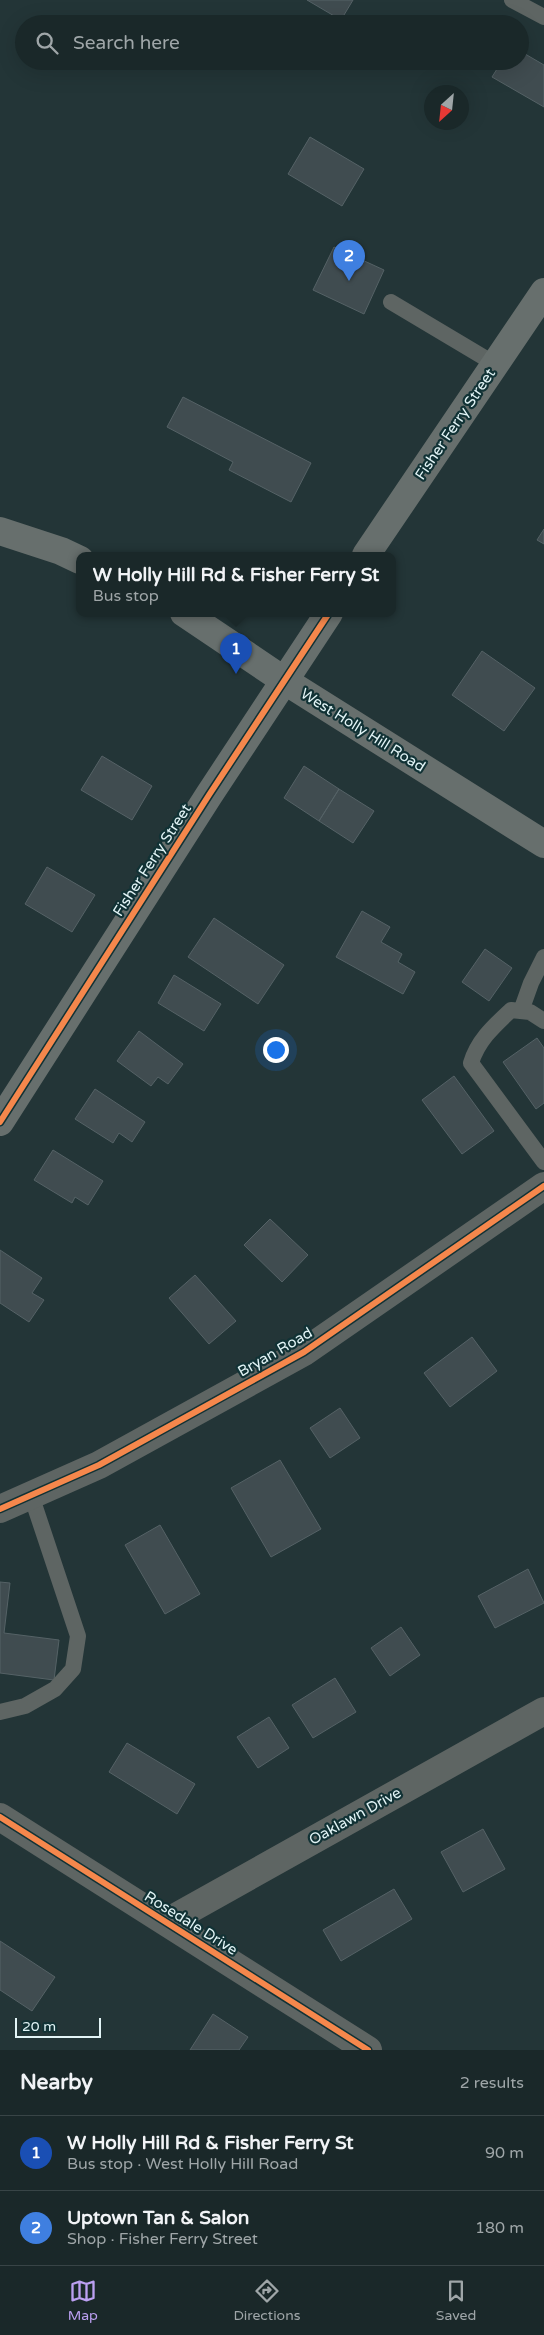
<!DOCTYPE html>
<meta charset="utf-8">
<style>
body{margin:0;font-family:"Varela Round",sans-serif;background:#273435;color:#f1f3f6}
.compass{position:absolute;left:424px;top:85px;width:45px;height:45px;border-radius:50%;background:#1a2829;box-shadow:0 5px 20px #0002;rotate:207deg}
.scale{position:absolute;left:15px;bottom:12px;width:86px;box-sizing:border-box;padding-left:5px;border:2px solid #e2f4f6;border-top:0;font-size:14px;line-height:18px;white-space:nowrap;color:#e2f4f6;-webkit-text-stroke:4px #113235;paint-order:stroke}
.you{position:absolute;left:275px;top:1049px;width:18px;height:18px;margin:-12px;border:4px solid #fff;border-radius:50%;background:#1a73e8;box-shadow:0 0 0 8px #1a73e833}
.badge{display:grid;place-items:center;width:32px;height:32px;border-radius:50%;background:#bca0f2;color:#fff;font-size:16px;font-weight:700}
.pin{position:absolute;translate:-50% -41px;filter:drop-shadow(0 1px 2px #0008)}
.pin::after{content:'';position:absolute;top:26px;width:18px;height:15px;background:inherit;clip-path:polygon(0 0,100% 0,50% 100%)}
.popup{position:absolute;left:76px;top:552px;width:320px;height:65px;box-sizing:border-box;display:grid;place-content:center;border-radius:10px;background:#1a2829;filter:drop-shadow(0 1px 4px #0005);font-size:16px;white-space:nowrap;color:#9fa6a8}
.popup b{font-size:19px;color:#f1f3f6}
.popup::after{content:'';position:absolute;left:50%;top:100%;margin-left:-10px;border:10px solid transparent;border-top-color:#1a2829}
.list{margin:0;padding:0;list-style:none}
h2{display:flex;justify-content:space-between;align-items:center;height:65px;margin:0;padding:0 20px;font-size:21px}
h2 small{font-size:16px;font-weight:400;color:#9fa6a8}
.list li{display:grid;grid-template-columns:32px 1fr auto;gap:15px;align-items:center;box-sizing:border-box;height:75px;padding:0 20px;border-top:1px solid #384446}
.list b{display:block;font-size:19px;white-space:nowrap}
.list p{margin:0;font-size:16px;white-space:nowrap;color:#9fa6a8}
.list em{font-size:16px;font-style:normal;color:#9fa6a8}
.icon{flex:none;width:28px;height:28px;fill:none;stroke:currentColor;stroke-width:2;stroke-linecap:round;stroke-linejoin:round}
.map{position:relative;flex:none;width:544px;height:2050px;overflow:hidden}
.search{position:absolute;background:#1a2829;box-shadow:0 5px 20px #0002;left:15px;right:15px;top:15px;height:55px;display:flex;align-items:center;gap:12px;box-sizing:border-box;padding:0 18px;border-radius:28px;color:#9fa6a8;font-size:19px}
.sheet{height:215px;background:#1a2829}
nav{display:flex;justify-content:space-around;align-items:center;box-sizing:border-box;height:70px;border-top:1px solid #384446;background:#1a2829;font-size:14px;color:#9fa6a8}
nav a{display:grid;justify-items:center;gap:2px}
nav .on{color:#bca0f2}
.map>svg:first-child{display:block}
.building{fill:#404c50;stroke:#556266}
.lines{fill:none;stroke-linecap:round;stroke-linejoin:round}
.lane{stroke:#5e6563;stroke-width:16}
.street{stroke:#5e6563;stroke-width:28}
.secondary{stroke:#676f6d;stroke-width:28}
.cycleway-casing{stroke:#113235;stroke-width:9}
.cycleway{stroke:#f5874c;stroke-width:6}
.labels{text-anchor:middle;stroke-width:4.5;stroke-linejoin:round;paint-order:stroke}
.street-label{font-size:15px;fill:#e2f4f6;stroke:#113235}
</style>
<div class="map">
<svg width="544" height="2050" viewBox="0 0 544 2050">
<rect width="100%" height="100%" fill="#233537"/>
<path class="building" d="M307,0H353L341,20Z
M520,51L544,65V107L492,77L502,61H520Z
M310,137L364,169L342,206L288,174Z
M334,247L384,270L364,314L313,290Z
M183,397L311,463L291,502L229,470L233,462L167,427Z
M544,529V544L537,540Z
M482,651L535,688L504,731L452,695Z
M102,756L152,786L132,820L81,790Z
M304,766L339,789L319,821L284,798Z
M339,789L374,811L353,843L319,821Z
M47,867L95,895L72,932L25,904Z
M362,911L390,927L381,942L402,954L398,962L415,972L403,994L336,957Z
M214,918L284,965L258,1004L188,957Z
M485,949L512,968L489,1001L462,982Z
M174,975L221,1004L204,1031L158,1003Z
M139,1031L183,1064L168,1084L158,1077L151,1086L117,1061Z
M537,1038L544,1048V1103L536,1109L503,1062Z
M454,1076L494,1131L462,1154L422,1100Z
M95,1089L145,1122L132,1142L119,1133L113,1143L75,1119Z
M53,1150L103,1181L88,1205L75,1197L72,1203L34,1180Z
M270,1219L308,1255L282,1282L244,1245Z
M0,1250L42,1278L32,1293L44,1300L29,1322L0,1303Z
M195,1275L236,1321L209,1344L169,1298Z
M472,1337L497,1371L450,1407L424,1373Z
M340,1408L360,1438L330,1458L310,1428Z
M280,1460L321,1529L271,1557L231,1488Z
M160,1525L200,1594L165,1614L125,1545Z
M528,1569L544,1603L495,1628L478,1596Z
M0,1582L10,1583L4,1633L59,1640L54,1680L0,1673Z
M401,1627L420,1655L390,1676L371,1648Z
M335,1678L356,1712L313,1738L292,1705Z
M269,1717L289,1748L258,1768L237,1737Z
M127,1743L195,1784L177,1814L109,1772Z
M483,1829L505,1869L463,1892L441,1852Z
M394,1889L412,1919L341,1961L323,1930Z
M0,1941L55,1977L32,2011L0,1990Z
M213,2014L248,2037L239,2050H190Z"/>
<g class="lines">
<path class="lane" d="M512,0L544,17
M391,302L495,364
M521,1011L531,983L544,957
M544,1021L530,1012L511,1010C494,1026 478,1040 471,1063L544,1162
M0,1712L25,1706L55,1689L73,1669L78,1636L31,1495"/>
<path class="street" d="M0,1509L99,1465L304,1352L544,1186
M0,1817L368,2050
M167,1922L544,1711"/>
<path class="secondary" d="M0,531L61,551L80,560
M366,555L544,292
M184,613L285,681L544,844
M0,1122L209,795L329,613"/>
<defs>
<path id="cycleway" d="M0,1122L209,795L329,613
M0,1509L99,1465L304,1352L544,1186
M0,1817L368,2050"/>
</defs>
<use href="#cycleway" class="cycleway-casing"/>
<use href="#cycleway" class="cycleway"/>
</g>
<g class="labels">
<g class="street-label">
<text transform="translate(455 424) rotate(-56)" y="5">Fisher Ferry Street</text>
<text transform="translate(363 730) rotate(32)" y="5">West Holly Hill Road</text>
<text transform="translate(152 860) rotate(-57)" y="5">Fisher Ferry Street</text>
<text transform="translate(275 1352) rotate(-30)" y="5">Bryan Road</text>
<text transform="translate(355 1816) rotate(-29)" y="5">Oaklawn Drive</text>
<text transform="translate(191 1923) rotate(32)" y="5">Rosedale Drive</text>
</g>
</g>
</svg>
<svg class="compass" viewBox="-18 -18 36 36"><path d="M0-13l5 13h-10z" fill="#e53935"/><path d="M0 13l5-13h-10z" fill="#9fa6a8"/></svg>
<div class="scale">20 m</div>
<div class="you"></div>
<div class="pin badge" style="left:236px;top:674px;background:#1a4fb4">1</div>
<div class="popup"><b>W Holly Hill Rd &amp; Fisher Ferry St</b>Bus stop</div>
<div class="pin badge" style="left:349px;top:281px;background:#3f7fe0">2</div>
<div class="search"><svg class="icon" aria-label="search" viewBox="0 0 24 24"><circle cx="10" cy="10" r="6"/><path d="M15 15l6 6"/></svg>Search here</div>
</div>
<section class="sheet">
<h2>Nearby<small>2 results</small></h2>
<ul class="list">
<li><span class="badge" style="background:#1a4fb4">1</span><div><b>W Holly Hill Rd &amp; Fisher Ferry St</b><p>Bus stop · West Holly Hill Road</p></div><em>90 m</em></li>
<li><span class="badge" style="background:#3f7fe0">2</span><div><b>Uptown Tan &amp; Salon</b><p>Shop · Fisher Ferry Street</p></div><em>180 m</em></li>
</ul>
</section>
<nav>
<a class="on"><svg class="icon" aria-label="map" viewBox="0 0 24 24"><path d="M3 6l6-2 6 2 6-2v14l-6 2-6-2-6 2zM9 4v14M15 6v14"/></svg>Map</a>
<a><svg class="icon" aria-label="directions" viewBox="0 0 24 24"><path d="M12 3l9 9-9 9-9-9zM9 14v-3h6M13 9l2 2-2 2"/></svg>Directions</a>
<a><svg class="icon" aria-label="saved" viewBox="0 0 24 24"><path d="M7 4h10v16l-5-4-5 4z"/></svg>Saved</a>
</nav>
